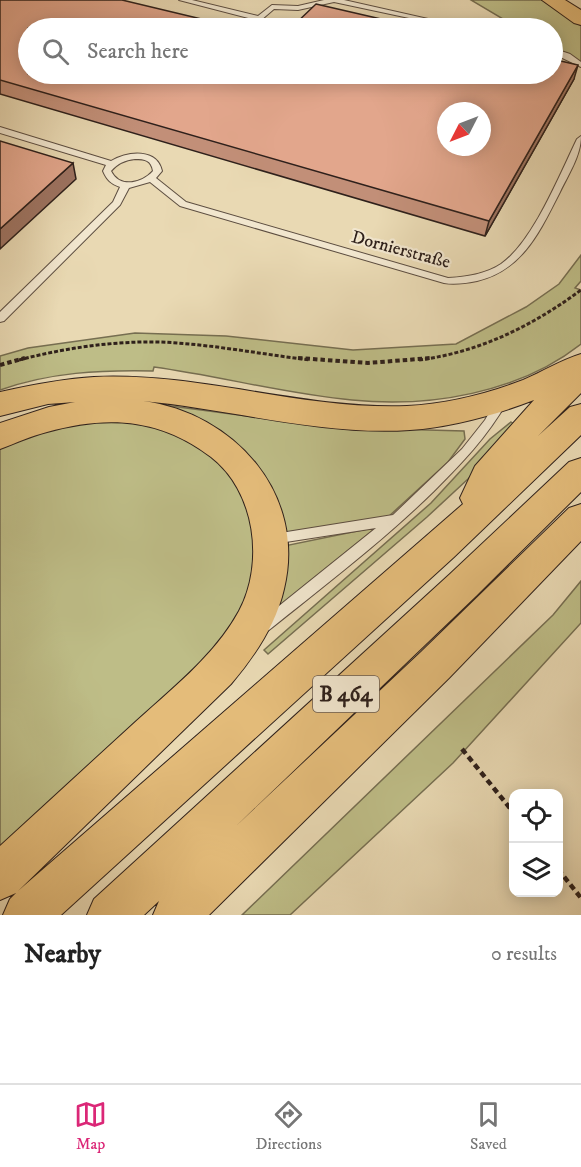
<!DOCTYPE html>
<meta charset="utf-8">
<style>
body{margin:0;font-family:"IM FELL DW Pica",serif;background:#f2f2f2;color:#222}
.controls{position:absolute;right:18px;bottom:18px;display:grid;overflow:hidden;border-radius:12px;box-shadow:0 3px 15px #0003}
.controls button{width:54px;height:54px;display:grid;place-items:center;padding:0;border:0;border-bottom:2px solid #e0e0e0;background:#fff;color:#222;font:30px sans-serif}
.compass{position:absolute;left:437px;top:102px;width:54px;height:54px;border-radius:50%;background:#fff;box-shadow:0 3px 15px #0003;rotate:228deg}
.list{margin:0;padding:0;list-style:none}
h2{display:flex;justify-content:space-between;align-items:center;height:78px;margin:0;padding:0 24px;font-size:26px}
h2 small{font-size:20px;font-weight:400;color:#767676}
.icon{flex:none;width:33px;height:33px;fill:none;stroke:currentColor;stroke-width:2;stroke-linecap:round;stroke-linejoin:round}
.map{position:relative;flex:none;width:581px;height:915px;overflow:hidden}
.search{position:absolute;background:#fff;box-shadow:0 3px 15px #0003;left:18px;right:18px;top:18px;height:66px;display:flex;align-items:center;gap:15px;box-sizing:border-box;padding:0 21px;border-radius:33px;color:#767676;font-size:22px}
.sheet{height:168px;background:#fff}
nav{display:flex;justify-content:space-around;align-items:center;box-sizing:border-box;height:84px;border-top:2px solid #e0e0e0;background:#fff;font-size:16px;color:#767676}
nav a{display:grid;justify-items:center;gap:3px}
nav .on{color:#db2777}
.map>svg:first-child{display:block}
.green{fill:#bebd87;stroke:#766e51;stroke-width:1.5}
.lines{fill:none;stroke-linecap:round;stroke-linejoin:round}
.service-casing{stroke:#5d4e41;stroke-width:2}
.trunk-casing{stroke:#2e201b;stroke-width:2}
.motorway-casing{stroke:#2e201b;stroke-width:2}
.path-far2{stroke:#2e201b;stroke-width:3;stroke-dasharray:4 2;stroke-linecap:butt}
.path-far1{stroke:#2e201b;stroke-width:4;stroke-dasharray:4.5 3;stroke-linecap:butt}
.path{stroke:#2e201b;stroke-width:4.5;stroke-dasharray:6 4;stroke-linecap:butt}
.service{fill:#f1e6ce;fill-rule:evenodd}
.trunk{fill:#e4bc7a;fill-rule:evenodd}
.motorway{fill:#e4bc7a;fill-rule:evenodd}
.wall{fill:#c28f78;stroke:#2e201b;stroke-width:1.5}
.shaded-wall{fill:#9e7462;stroke:#2e201b;stroke-width:1.5}
.building{fill:#e2a68c;stroke:#2e201b;stroke-width:1.5;fill-rule:evenodd}
.labels{text-anchor:middle;stroke-width:4.5;stroke-linejoin:round;paint-order:stroke}
.far-street-label{font-size:18px;fill:#2e201b;stroke:#f1e6ce}
.shield{fill:#f1e6ce;stroke:#685b51;stroke-width:1.5}
.shield-label{font-size:21px;font-weight:bold;fill:#2e201b}
</style>
<div class="map">
<svg width="581" height="915" viewBox="0 0 581 915">
<rect width="100%" height="100%" fill="#e9d9b3"/>
<filter id="stains"><feTurbulence type="fractalNoise" baseFrequency=".00333" numOctaves="4"/><feColorMatrix values="0 0 0 0 .2 0 0 0 0 .09 0 0 0 0 .02 0 0 0 .5 -.17"/></filter>
<radialGradient id="worn" r=".72"><stop offset=".6" stop-color="#630" stop-opacity="0"/><stop offset="1" stop-color="#630" stop-opacity=".3"/></radialGradient>
<path class="green" d="M471,0H542L581,26V67L553,49L552,28H518Z
M581,255V281L575,288L581,290V344C519,393 429,408 352,400C286,394 220,376 154,367L153,371C100,370 51,372 0,390V356L28,348L135,333L226,336L353,350L456,344L526,307L559,284Z
M148,403L354,430L355,428L464,431L465,439L448,462L387,518L282,534L276,510Z
M131,421L161,428L196,442L229,467L251,498L262,562L224,651L0,857V448L36,431L96,422Z
M511,422L518,427L468,479L427,517L268,654L264,650L431,503L490,439Z
M377,527L278,607L284,546Z
M581,581V623L453,763L290,915H242L553,615Z"/>
<g class="lines">
<defs>
<path id="service" d="M179,0H192L258,16L272,5L298,6L324,0H344L468,28H456L334,2L298,10L274,9L260,21Z
M552,48L570,54L581,62V67L552,53Z
M0,127L111,161C128,151 157,148 162,171L156,178L186,202L448,278C466,277 486,274 501,264C533,242 560,174 577,139L581,136C581,156 568,175 560,192C540,231 523,270 477,281C467,283 455,285 444,283L180,206L150,182L129,188L120,205L4,321L0,322V312L113,202L120,187C111,184 107,180 103,171L106,165L0,133ZM135,159C145,159 151,160 153,171C142,183 120,189 111,171C118,163 125,160 135,159Z
M501,398L507,402C487,437 462,463 434,491C383,541 325,585 269,630L264,632L259,630L257,626L259,622L376,528L273,544L268,543L267,539L268,535L393,515L462,449L485,420L497,399Z"/>
<path id="trunk" d="M581,354V393L538,436L570,407L581,404V435L454,557L61,915H3L10,899L16,893L0,900V846C44,806 87,766 131,726C169,691 214,657 239,611C265,562 255,491 211,457C160,418 107,415 47,432C31,436 16,443 0,449V423L49,407L75,402L48,404L0,416V392C31,385 62,379 94,377C200,372 302,410 407,406C447,404 486,394 523,380C542,372 561,360 581,354ZM534,400L475,466L460,498L463,504L18,891L231,684C254,657 276,625 284,589C307,494 234,413 143,401C230,409 323,436 410,430C453,427 495,415 534,400Z
M581,458V492L476,596L235,827L421,652L569,508L581,504V541L449,678L209,915H153L159,901L144,915H87L94,899L450,574L569,462Z"/>
<path id="motorway" d="M542,0H565L581,10V25L574,23Z"/>
</defs>
<use href="#service" class="service-casing"/>
<use href="#trunk" class="trunk-casing"/>
<use href="#motorway" class="motorway-casing"/>
<path class="path-far2" d="M19,360C65,348 112,341 160,342C210,344 260,354 310,360
M419,360C480,352 532,326 581,290"/>
<path class="path-far1" d="M298,358L368,363L431,358
M0,365L25,358"/>
<path class="path" d="M462,749L514,813
M558,869L581,898"/>
<use href="#service" class="service"/>
<use href="#trunk" class="trunk"/>
<use href="#motorway" class="motorway"/>
</g>
<path class="wall" d="M0,0L28,28L574,79L485,236L0,94Z"/>
<path class="shaded-wall" d="M578,65L574,79L485,236L489,221Z
M73,163L76,179L0,249V229Z"/>
<path class="building" d="M0,0H122L239,28H28V74H552V59L578,65L489,221L0,80ZM446,111H482V147H446Z
M316,4L420,28H291Z
M0,141L73,163L0,229Z"/>
<g class="labels">
<g class="far-street-label">
<text transform="translate(401 249) rotate(15)" y="6">Dornierstraße</text>
</g>
<rect class="shield" x="313" y="676" width="66" height="36" rx="4.5"/>
<g class="shield-label">
<text x="346" y="701">B 464</text>
</g>
</g>
<rect width="100%" height="100%" filter="url(#stains)"/>
<rect width="100%" height="100%" fill="url(#worn)"/>
</svg>
<div class="controls">
<button><svg class="icon" aria-label="locate" viewBox="0 0 24 24"><circle cx="12" cy="12" r="6"/><path d="M12 2v4M12 18v4M2 12h4M18 12h4"/></svg></button>
<button><svg class="icon" aria-label="layers" viewBox="0 0 24 24"><path d="M12 4l9 5-9 5-9-5zM3 14l9 5 9-5"/></svg></button>
</div>
<svg class="compass" viewBox="-18 -18 36 36"><path d="M0-13l5 13h-10z" fill="#e53935"/><path d="M0 13l5-13h-10z" fill="#767676"/></svg>
<div class="search"><svg class="icon" aria-label="search" viewBox="0 0 24 24"><circle cx="10" cy="10" r="6"/><path d="M15 15l6 6"/></svg>Search here</div>
</div>
<section class="sheet">
<h2>Nearby<small>0 results</small></h2>
<ul class="list">
</ul>
</section>
<nav>
<a class="on"><svg class="icon" aria-label="map" viewBox="0 0 24 24"><path d="M3 6l6-2 6 2 6-2v14l-6 2-6-2-6 2zM9 4v14M15 6v14"/></svg>Map</a>
<a><svg class="icon" aria-label="directions" viewBox="0 0 24 24"><path d="M12 3l9 9-9 9-9-9zM9 14v-3h6M13 9l2 2-2 2"/></svg>Directions</a>
<a><svg class="icon" aria-label="saved" viewBox="0 0 24 24"><path d="M7 4h10v16l-5-4-5 4z"/></svg>Saved</a>
</nav>
